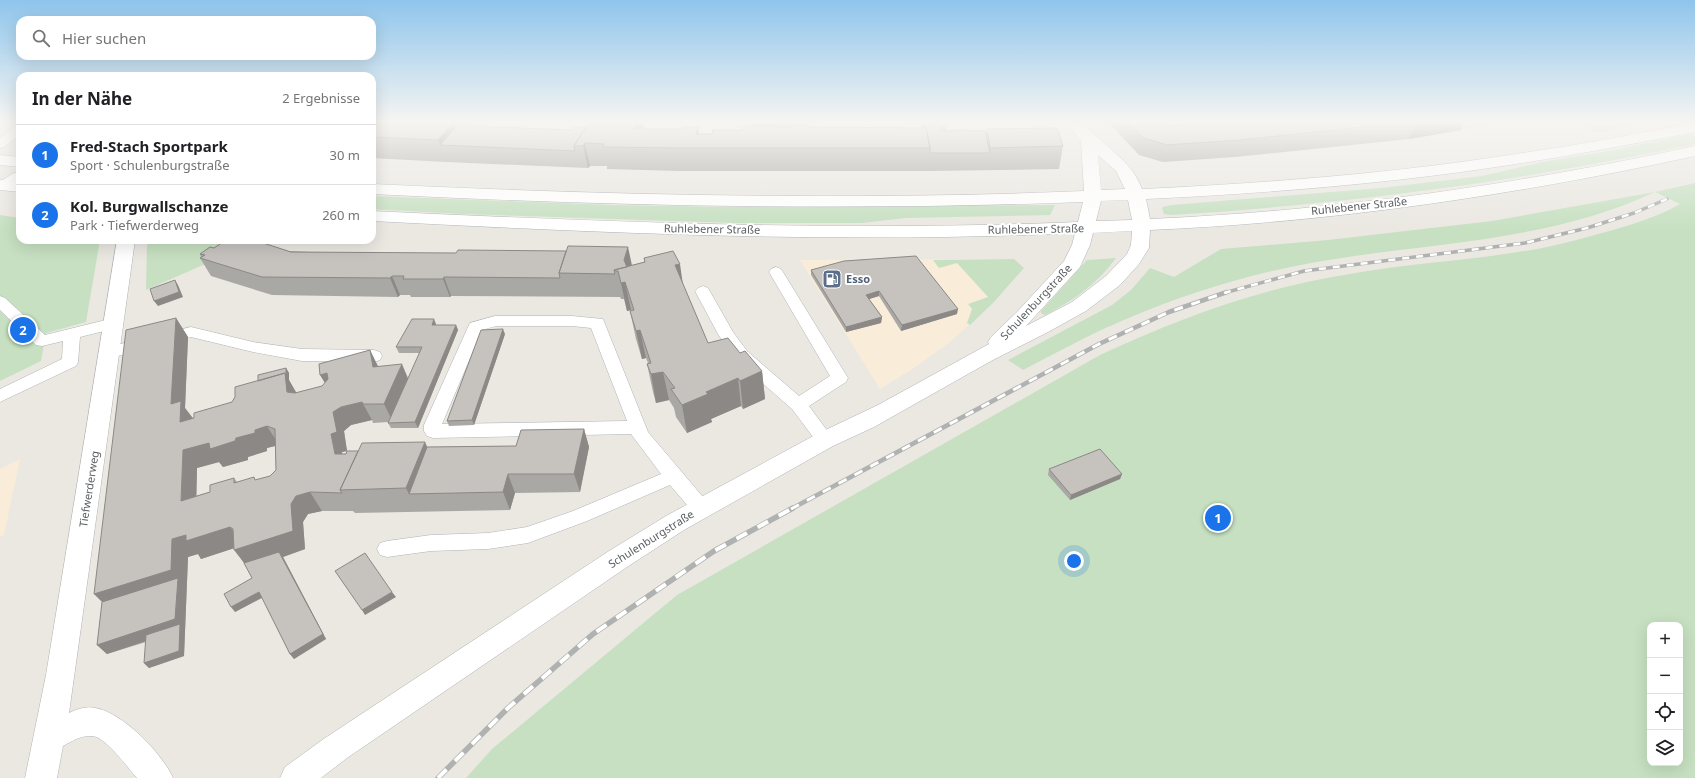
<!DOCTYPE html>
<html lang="de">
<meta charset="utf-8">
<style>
body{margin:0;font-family:"Noto Sans",sans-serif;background:#f6f6f6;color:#202124}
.controls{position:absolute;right:12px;bottom:12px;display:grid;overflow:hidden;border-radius:8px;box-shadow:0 4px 16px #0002}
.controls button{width:36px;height:36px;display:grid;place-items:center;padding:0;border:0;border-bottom:1px solid #e0e0e0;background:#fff;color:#202124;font:20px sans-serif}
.you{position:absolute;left:1074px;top:561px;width:14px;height:14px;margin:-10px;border:3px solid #fff;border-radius:50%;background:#1a73e8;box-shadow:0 0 0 6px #1a73e833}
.badge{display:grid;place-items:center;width:26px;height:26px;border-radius:50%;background:#1a73e8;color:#fff;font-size:13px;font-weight:700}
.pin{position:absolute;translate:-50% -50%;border:2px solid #fff;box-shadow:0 1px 4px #0006}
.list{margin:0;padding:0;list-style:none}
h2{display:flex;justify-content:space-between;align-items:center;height:52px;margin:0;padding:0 16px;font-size:17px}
h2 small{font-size:13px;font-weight:400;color:#757577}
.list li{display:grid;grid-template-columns:26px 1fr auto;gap:12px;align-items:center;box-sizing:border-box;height:60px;padding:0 16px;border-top:1px solid #e0e0e0}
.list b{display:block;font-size:15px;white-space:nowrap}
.list p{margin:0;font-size:13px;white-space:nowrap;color:#757577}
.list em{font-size:13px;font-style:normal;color:#757577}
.icon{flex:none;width:22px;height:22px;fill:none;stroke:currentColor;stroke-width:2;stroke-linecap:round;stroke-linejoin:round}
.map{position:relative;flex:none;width:1695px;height:778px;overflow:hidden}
.search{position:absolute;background:#fff;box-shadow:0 4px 16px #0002;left:16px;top:16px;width:360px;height:44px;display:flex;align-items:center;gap:10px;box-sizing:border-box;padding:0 14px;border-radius:12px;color:#757577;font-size:15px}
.panel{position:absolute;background:#fff;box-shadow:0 4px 16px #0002;left:16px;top:72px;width:360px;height:172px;border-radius:12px}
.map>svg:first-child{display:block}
.commercial{fill:#f9edd9}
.green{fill:#c6e0c1;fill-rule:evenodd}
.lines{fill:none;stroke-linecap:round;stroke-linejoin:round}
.lane-casing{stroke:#afb3b6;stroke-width:1}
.street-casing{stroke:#afb3b6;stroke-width:1}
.secondary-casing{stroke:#afb2b6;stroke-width:1}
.lane{fill:#fff;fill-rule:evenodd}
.street{fill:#fff;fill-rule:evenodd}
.secondary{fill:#fff;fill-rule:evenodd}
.rail-far2-casing{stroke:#b0b1b1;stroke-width:3.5}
.rail-far1-casing{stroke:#b0b1b1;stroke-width:4.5}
.rail-casing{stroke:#b0b1b1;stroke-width:5.5}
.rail-far2{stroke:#fff;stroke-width:2.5;stroke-dasharray:7;stroke-linecap:butt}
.rail-far1{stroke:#fff;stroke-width:3;stroke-dasharray:9;stroke-linecap:butt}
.rail{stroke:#fff;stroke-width:4;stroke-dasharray:12;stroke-linecap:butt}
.wall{fill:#aaa8a4;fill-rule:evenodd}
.shaded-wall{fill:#8b8886}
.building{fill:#c6c3bf;stroke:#8b8886;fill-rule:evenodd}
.labels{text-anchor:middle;stroke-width:4;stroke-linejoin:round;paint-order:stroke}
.street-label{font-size:11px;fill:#5a5e61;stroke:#fff}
.service-label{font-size:11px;font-weight:bold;fill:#4e5e75;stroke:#fff;text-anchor:start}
</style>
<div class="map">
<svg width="1695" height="778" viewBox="0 0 1695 778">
<rect width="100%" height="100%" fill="#ebe8e2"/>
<path class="commercial" d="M0,121H20V135L0,134Z
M1014,259L1024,268L994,302L950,342L917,366L880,389L800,260Z
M20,459L4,535L0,537V469Z"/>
<path class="green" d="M1451,121H1520L1461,130Z
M1622,121H1657L1596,133L1584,126Z
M1695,133V144C1522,181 1348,204 1171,215L1164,214L1162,208L1163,207L1172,205L1381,188L1482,176L1542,162L1614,150Z
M1695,183V778H466L492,749L677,595L1100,355C1182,317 1260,288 1350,274C1405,264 1462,261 1518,252C1548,248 1577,240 1606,232C1631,225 1657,217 1680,204L1655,192C1547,243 1427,242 1311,263C1248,274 1184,294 1124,320C1090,334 1056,353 1023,370L1008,360L1112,305L1131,290L1150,268L1174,277L1221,249L1328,240L1492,221L1655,192ZM1650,625H1680V763H1650Z
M372,196L612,205L737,207L1055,205L1050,215L906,218L861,223H735L463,214L372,209Z
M0,215L20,218V240H100L86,322L46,333L41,361L0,381Z
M153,240H260L146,290L147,245Z
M1116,258C1097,284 1073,301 1045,315L1041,313V311L1087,260Z
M1014,259L1024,268L994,302L970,325L967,323L972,309L968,304L988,297L957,263L939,268L933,260Z"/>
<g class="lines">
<defs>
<path id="lane" d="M20,123V135L4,147L0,148V138L14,128L16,124Z
M776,267L781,269L783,272L848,378L846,382L809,406L834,440L831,445L825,447L819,445L792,409L735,359L718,334L695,291L698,288L703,286L708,288L733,332L747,351L799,396L830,376L769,272L771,269Z
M0,296L5,298L45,335L114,318L120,319L122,323L120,327L80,337L78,362L76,366L0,402V389L62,359L63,341L42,346L36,345L0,310Z
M495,316H572L603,319L648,432L708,503L711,508L708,513L701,516L694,513L670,485L587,521L528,543L488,549L431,551L387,557L380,555L377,549L380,543L387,541L431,535L488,533L527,527L573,511L661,474L631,434L433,438L427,436L424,431V425L468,327L470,323ZM496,326H572L591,328L627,421L442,424L482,330Z
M191,327L253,342L302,349L374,350L380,352L382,356L380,360L374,362L302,361L253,352L191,337L110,358L104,356L102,352L104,348Z"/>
<path id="street" d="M20,172V184L7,190L1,189V181L14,173Z
M117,240H135L69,713C77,709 86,706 95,708C122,712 162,753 173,778H137C128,768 105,736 92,736C81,735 72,741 63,746L57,778H25L46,675Z"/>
<path id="secondary" d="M1065,121H1082C1102,147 1130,157 1142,189C1269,183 1397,173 1522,153C1580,145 1638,134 1695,122V132C1638,143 1580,154 1522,163C1398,183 1271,193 1146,199L1150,219C1333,211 1516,185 1695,146V156C1516,195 1333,222 1150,230L1149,248L1139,264L1120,285L1086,311L1048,332L991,361L874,427L833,446L684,530L627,567L347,758L321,778H280L285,767L325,738L609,551L666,516L817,434L878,405L989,344L988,342L991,337L1017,312L1064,261L1072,245L1075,233C841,244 606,233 372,221V211C607,222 842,232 1078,222L1083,202C846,211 609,206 372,194V184C609,195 847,201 1084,191L1081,141ZM1098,155L1116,171L1125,189L1101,190ZM1128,200L1132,220L1096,221L1101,201ZM1132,231L1131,245L1127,254L1106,276L1072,302L1026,326L1080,267L1090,245L1093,233Z
M0,155L20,157V167L0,165Z
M0,180L20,182V192L0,190Z"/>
</defs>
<use href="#lane" class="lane-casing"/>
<use href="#street" class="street-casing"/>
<use href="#secondary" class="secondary-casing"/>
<use href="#lane" class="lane"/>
<use href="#street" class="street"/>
<use href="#secondary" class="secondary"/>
<defs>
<path id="rail-far2" d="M1224,293L1304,271L1525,243L1587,228L1634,213L1667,199"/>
<path id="rail-far1" d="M791,509L1099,344L1169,312L1227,292"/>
<path id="rail" d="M438,778L508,708L593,634L714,551L793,508"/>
</defs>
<use href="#rail-far2" class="rail-far2-casing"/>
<use href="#rail-far1" class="rail-far1-casing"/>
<use href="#rail" class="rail-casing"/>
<use href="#rail-far2" class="rail-far2"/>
<use href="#rail-far1" class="rail-far1"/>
<use href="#rail" class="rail"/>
</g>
<path class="wall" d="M372,121H458L459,123H471V126L573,130L586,127L590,121H643L644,129H682L698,127L699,134H712L743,130L749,126L748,121H809V127L921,128L920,121H946L947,126L946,131H968L986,134L987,129L1063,146L1059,169L928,171H679L607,169V166H590L588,168L446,162L372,158Z
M1107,121H1169L1168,124L1172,126L1183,124L1184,122L1187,121H1465L1461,130L1409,139L1235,157L1163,162L1139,155Z
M214,248L632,265L644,262V258L682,282L708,343L740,353L762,371L765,399L743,409L741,406L711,419L712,422L687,433L676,417L674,408L669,400L656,403L653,392L647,364L648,363L646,358L642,359L636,339L630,311L631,310L627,311L624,299H621L620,297L451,296L450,297H411L410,295H400L398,297L272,295L211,276L200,258L201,257L200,254Z
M811,270L957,314L901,331L879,296L869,299L882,317L881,323L846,332L811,275Z
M176,318L188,337L185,408L193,418L232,402L258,381L286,368L289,373V380L296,393L322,386L370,350L378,366L408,378L420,353H399L396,347L436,324V325H456L458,330L418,428H391L388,423V422L373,423L372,420L351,425L344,431L347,451L342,452V454L427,447L516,446L584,429L589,447L580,492L515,493L510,510L355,513L353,511H322L308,514L303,522L305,549L283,557L326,639L294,659L290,654L262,598L235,612L252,578L244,563L234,548L201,559L198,554L188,557L184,656L149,668L144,663L146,642L107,654L97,645L102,602ZM275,446L276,470L270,476L256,480L237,482L234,478L210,492L196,496L197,468L219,462L223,467L248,460V457L267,451V448Z
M505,334L474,425L449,426L447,421Z
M1049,469L1122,474L1120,479L1070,500L1048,475Z"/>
<path class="shaded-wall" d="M455,121H458L465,141L440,145L446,162L438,140Z
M637,121H643L645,135L633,129Z
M1417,121H1465L1461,130L1409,139Z
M698,127L701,148L696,134Z
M585,143L590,166L588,168L583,146Z
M628,247L633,270L625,282L631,310L627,311L621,283L624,260Z
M680,264L684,292L675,265Z
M392,276L400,295L398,297L390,278Z
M444,277L451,296L450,297L443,279Z
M175,280L178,285L183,297L158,306L154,301Z
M879,291V296L866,300V295Z
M958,309L957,314L901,331L902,325Z
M882,317L881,323L846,332V327Z
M176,318L188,337L185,408L194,420L180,422L171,404Z
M434,319L436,324L434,330L432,325Z
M456,325L458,330L418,428L415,422Z
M503,329L505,334L474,425L472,420Z
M640,330L646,358L642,359L636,331Z
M370,350L379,369L373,367Z
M402,364L410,383L393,422L384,404Z
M286,368L289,373V380L296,392L298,410L262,396L285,373Z
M762,371L765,399L743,409L740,381Z
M663,372L669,400L656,403L651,374Z
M327,373L331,393L320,375Z
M738,378L741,406L711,419L712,422L687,433L682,405L706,392Z
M362,402L372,420L351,425L344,431L347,451L342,452L346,472L335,454L331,434L333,412L341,407Z
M267,426L279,445L267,448V451L248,457V460L223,467L219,462L197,468L196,519L181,501L183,450Z
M584,429L589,447L580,492L574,474Z
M425,442L436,466L409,494L406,488Z
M508,474L515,493L510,510L503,492Z
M1122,474L1120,479L1070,500L1071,495Z
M310,492L322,511L308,514L303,522L305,549L283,557L326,639L294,659L290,654L248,568L234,550L291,504L296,496Z
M230,527L244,545L201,559L198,554L188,557L184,656L149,668L144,663L179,630L107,654L97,645L112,612L94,594L172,539L186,535Z
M259,592L263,597L235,612L231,607Z
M392,592L396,597L365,615L362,610Z"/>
<path class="building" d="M372,121H455L438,140L372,137Z
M590,121H637L633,129H682L683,127H698L696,134H712L713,130H743L744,126L794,127V125H808V127L926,128L930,148H676L603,147L604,144L585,143L583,146H574Z
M924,121H946L947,126H941L942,131L967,130L968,131H985L990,153H930V148L926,128H925Z
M1127,121H1169V122L1165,123L1172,126L1185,124L1184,122L1187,121H1356L1363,127L1240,140L1167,145L1143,138Z
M460,122L471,123L469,126L573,130L575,127H586L574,146L575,151L440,145Z
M1057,128L1063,146L990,148L987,129Z
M226,240H254L291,252L456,253L458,250L566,251L559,273L560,278L444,277L443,279H403L404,276H392L390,278L262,277L200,258L205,255L200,254L210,247L214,248Z
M568,246L628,247L624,260L627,267L614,270L615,274L559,273Z
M673,251L680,264L675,265L708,343L728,338L740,353L745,351L762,371L740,381L738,378L706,392L708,394L682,405L671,389L675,388L663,372L651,374L647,364L651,363L640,330L636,331L630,311L634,310L625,282L621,283L618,271H615L614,270L645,262L644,258Z
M916,256L958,309L902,325L879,291L866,295L882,317L846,327L811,270L844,261Z
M175,280L179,292L154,301L150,289Z
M176,318L171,404L181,401L180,422L194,418V413L232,402L235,397V387L285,373L287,392L295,393L322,386L328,379L327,373L320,375L319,364L370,350L373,367L402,364L384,404H363L362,402L341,407L333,412L337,432L331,434L335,454H346L347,451H358L340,490L342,493L310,492L296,496L291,504L293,531L234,550L233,529L230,527L186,541V535L172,539L171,570L94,594L126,330ZM267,426L275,429L276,470L270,476L255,480L254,477L234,483V478L210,485V492L181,501L183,450L209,443L210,449L235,441L236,438L255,433V430Z
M412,319H434L432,325H456L415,422L388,423L422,347H396Z
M503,329L472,420L447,421L481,330Z
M286,368V375L285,373L258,381V375Z
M584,429L574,474H508L503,492L409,494L427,447L516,446L521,430Z
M425,442L406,488L340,490L362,443Z
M1100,449L1122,474L1071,495L1049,469Z
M279,552L323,634L290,654L259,592L231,607L224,594L252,578L244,563Z
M365,553L392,592L362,610L335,571Z
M178,578L175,619L97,645L102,602Z
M180,624L179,651L144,663L146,635Z"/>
<linearGradient id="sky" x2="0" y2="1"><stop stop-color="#8fc5ec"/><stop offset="0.53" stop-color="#f6f5f2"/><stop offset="1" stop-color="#f6f5f2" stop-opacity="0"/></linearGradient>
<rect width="1695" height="230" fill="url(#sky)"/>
<defs>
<symbol id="fuel-square" viewBox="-11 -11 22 22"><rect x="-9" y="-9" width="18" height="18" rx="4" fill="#5c6f8a" stroke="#fff"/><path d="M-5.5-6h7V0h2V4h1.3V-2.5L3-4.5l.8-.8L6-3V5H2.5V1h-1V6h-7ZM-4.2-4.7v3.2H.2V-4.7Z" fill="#fff"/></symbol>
</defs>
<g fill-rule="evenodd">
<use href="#fuel-square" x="821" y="268" width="22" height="22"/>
</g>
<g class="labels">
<g class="street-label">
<text transform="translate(1359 206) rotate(-6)" y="4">Ruhlebener Straße</text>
<text transform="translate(712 229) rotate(1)" y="4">Ruhlebener Straße</text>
<text transform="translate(1036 229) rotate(-1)" y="4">Ruhlebener Straße</text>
<text transform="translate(1036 302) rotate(-47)" y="4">Schulenburgstraße</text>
<text transform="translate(89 489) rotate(-81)" y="4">Tiefwerderweg</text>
<text transform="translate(651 539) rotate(-32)" y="4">Schulenburgstraße</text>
</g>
<g class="service-label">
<text x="846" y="283">Esso</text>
</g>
</g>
</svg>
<div class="controls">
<button>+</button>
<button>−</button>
<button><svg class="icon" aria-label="locate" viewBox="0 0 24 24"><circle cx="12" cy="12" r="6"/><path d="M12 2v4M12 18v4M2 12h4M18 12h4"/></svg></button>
<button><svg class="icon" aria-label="layers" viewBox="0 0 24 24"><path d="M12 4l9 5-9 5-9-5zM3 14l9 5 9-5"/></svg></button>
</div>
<div class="you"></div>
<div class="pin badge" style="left:1218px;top:518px">1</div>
<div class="pin badge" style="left:23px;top:330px">2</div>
<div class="search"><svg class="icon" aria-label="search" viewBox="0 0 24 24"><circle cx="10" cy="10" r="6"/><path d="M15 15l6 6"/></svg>Hier suchen</div>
<section class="panel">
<h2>In der Nähe<small>2 Ergebnisse</small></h2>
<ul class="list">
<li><span class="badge">1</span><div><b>Fred-Stach Sportpark</b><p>Sport · Schulenburgstraße</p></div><em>30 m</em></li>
<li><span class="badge">2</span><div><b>Kol. Burgwallschanze</b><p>Park · Tiefwerderweg</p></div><em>260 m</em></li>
</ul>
</section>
</div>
